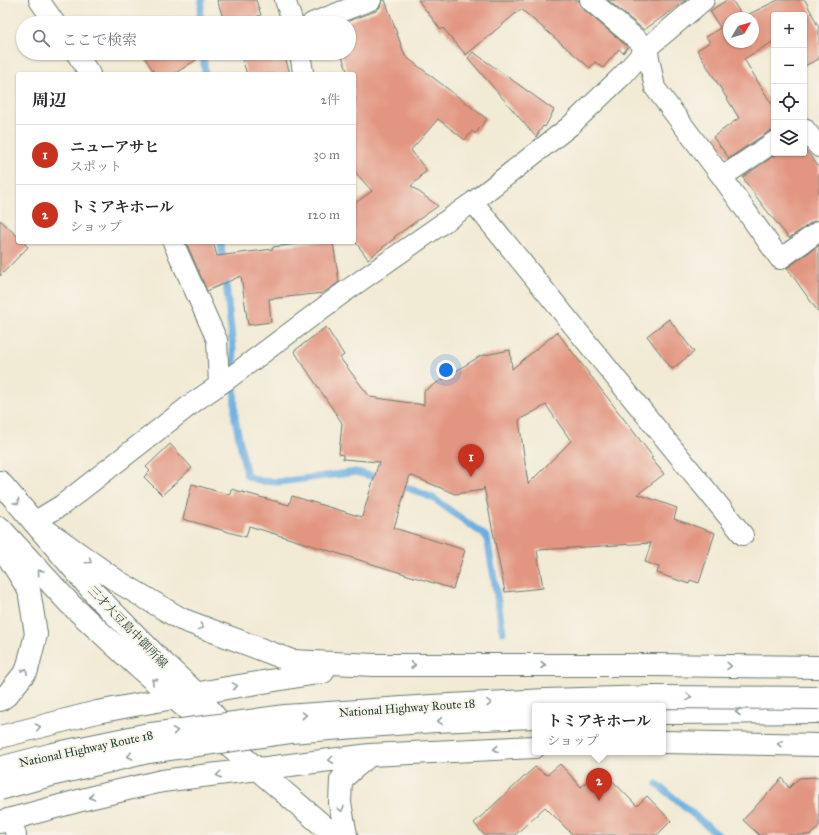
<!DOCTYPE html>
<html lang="ja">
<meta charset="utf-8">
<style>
body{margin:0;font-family:"IM FELL Great Primer","Noto Serif JP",serif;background:#f7f7f7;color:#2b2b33}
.controls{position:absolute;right:12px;top:12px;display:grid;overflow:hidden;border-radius:4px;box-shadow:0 1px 3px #0004}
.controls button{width:36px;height:36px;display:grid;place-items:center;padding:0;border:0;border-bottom:1px solid #e1e1e2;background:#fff;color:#2b2b33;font:20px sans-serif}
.compass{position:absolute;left:723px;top:12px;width:36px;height:36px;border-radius:50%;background:#fff;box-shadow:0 1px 3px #0004;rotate:52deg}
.you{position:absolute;left:446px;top:370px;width:14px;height:14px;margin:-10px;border:3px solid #fff;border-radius:50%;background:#1a73e8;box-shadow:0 0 0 6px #1a73e833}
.badge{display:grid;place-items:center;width:26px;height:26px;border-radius:50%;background:#c8321e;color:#fff;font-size:13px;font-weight:700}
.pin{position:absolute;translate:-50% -33px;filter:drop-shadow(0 1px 2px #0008)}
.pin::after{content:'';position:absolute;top:21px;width:14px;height:12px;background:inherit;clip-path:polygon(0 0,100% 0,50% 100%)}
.popup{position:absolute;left:532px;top:703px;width:134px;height:52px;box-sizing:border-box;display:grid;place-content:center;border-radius:4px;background:#fff;filter:drop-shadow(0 1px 3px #0005);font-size:13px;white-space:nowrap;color:#7c7c81}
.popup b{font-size:15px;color:#2b2b33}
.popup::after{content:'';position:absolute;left:50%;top:100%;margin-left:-8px;border:8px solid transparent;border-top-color:#fff}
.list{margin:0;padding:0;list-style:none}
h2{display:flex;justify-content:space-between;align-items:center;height:52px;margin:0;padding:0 16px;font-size:17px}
h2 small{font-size:13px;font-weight:400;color:#7c7c81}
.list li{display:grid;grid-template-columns:26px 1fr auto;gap:12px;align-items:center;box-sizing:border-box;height:60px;padding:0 16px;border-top:1px solid #e1e1e2}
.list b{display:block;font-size:15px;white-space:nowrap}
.list p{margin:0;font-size:13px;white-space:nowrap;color:#7c7c81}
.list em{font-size:13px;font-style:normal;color:#7c7c81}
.icon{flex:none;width:22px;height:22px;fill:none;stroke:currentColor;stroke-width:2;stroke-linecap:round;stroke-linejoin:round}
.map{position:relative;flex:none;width:819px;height:835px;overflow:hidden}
.search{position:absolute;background:#fff;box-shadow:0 1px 3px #0004;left:16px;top:16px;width:340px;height:44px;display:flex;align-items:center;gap:10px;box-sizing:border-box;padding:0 14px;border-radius:22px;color:#7c7c81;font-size:15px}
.panel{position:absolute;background:#fff;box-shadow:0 1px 3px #0004;left:16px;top:72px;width:340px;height:172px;border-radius:4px}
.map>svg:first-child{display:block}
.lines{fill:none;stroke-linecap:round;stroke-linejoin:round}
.stream{stroke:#6aafe0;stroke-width:7}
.building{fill:#e29580;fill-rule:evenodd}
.minor-casing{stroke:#687a6c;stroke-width:22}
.secondary-casing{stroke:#687a6c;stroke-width:24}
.trunk-casing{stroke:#687a6c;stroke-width:24}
.minor{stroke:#fff;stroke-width:20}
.secondary{stroke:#fff;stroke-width:22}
.trunk{stroke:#fff;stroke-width:22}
.trunk-bridge-casing{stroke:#687a6c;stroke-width:24;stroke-linecap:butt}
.trunk-bridge{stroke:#fff;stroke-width:22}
.oneway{stroke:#8f9e9a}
.labels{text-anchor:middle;stroke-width:4;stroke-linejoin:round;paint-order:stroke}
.street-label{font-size:12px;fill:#1f3d34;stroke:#f7f3e8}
</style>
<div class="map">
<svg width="819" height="835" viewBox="0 0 819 835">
<rect width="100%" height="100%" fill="#f7f3e8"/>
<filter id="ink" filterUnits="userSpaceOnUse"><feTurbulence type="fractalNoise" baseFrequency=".025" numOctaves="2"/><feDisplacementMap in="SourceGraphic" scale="8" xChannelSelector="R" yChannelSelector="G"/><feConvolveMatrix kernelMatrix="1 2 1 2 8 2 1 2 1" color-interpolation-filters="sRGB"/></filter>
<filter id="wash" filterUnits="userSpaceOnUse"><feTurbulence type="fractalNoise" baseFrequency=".012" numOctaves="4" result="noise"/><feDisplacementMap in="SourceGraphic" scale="16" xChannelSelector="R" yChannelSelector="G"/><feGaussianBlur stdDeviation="0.9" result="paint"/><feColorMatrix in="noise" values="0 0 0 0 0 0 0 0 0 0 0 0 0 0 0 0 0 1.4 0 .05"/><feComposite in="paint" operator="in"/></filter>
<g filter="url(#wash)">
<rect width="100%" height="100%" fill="#f1ead4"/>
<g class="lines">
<path class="stream" d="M199,23L202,0
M203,53L205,74
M221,242L223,264
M225,274L234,358L235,419L247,476L261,481L279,482L356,472L383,479
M398,484L433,498L487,537L503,632
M657,784L718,835"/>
</g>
<g id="blocks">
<path class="building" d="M217,0H256L261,15L238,23H225Z
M382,0H385L405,56L487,119L475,134L472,131L465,140L438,119L411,150L427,171L420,176L421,177L411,186L438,206L394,237L395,238L368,259L354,240V204L372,191L354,171V74H348L341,53H349V21L376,11L380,7Z
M418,0H579V4L583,9L628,47L623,53L619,49L603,68L595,62L590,68L521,9L466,55L443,28L441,30Z
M608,0H686L644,30Z
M727,0H732L743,17L778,0H805L819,28V59L804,66V15H774V41L744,59L774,108V131L768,132L729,158L713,137L739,118L697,50L710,42L706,37L720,28L710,11ZM729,18H753V42H729Z
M473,52L554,110L545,127L543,126L536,137L468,58Z
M142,53H207L174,74H155Z
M240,53H284L290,74H247Z
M804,148L819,167V220L812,222L789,238L763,206L745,181L743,177L778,153H804Z
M0,220L18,237V242H23L28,247L0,276Z
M186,242H213L217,256L273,249V247L313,242H333L339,282L323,293L269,299L271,322L248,325L241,276L207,291Z
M819,245V313L787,268Z
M669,319L694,352L672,369L647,336Z
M326,327L344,355L340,358L370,397L424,405V391L480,356L510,350L512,369L557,332L653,457L651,458L664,474L638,494L677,508L674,519L715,533L699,583L690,580L689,584L657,573L659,567L645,562L651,543L537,550L543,588L505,592L484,487L483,490L455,494L410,475L394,528L465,550L453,589L249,526L246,537L183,519L192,484L230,495L231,489L289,505L292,496L362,517L379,462L343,459V455L339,454L342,423L294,351ZM546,405L571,441L528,484L519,420Z
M170,444L192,468L162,495L144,477L150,471L146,467Z
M560,764L581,787L600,768L637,806L647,796L671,821L657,835H573L545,807L515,835H484L474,823L535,767L547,775Z
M819,777V827L810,835H759L743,820L782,778L789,788L799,778Z"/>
</g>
</g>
<g filter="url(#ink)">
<use href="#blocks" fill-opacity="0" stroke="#687a6c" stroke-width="1"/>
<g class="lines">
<defs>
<path id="minor" d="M39,0L55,23
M285,0L293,23
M590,0L647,48L655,88L722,177L780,259L819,231
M312,23L371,0
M76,53L90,74
M300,53L303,72
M804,128L819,147
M722,177L774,142
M473,202L743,535
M173,242L217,340L219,385
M34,522L62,505L194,402L228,379L343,293L473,202L570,126L623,75L647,48L704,0
M11,818L16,835"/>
<path id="secondary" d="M0,482L96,595L156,656L197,694L225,729
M0,528L70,604L138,667L334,835"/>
<path id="trunk" d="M34,522L117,581L181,619L292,661L374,665H652L819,667
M0,544L29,590L36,634L27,670L7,695L0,700
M663,713L819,712
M0,737L97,712L227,688L323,672
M663,742L819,745
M0,822L93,797L162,781L370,755L535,747
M346,835L340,803L341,780L354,768L370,755"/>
</defs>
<use href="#minor" class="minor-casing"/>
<use href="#secondary" class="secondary-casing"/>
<use href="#trunk" class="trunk-casing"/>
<use href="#minor" class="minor"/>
<use href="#secondary" class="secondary"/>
<use href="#trunk" class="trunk"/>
<defs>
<path id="trunk-bridge" d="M0,768L53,754L144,735L285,716L432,706L545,700L655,697L819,698
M0,789L59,773L148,752L290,732L435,721L535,717"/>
</defs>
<use href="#trunk-bridge" class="trunk-bridge-casing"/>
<use href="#trunk-bridge" class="trunk-bridge"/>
</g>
<defs><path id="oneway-chevron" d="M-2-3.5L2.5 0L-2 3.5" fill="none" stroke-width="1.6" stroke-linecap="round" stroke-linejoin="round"/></defs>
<g class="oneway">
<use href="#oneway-chevron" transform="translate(17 502) rotate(50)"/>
<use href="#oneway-chevron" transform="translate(89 561) rotate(35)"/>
<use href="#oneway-chevron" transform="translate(40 572) rotate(-133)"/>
<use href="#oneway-chevron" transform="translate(201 627) rotate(21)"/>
<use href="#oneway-chevron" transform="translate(413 665)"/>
<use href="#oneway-chevron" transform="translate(543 665)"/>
<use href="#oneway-chevron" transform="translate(729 666) rotate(1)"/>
<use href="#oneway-chevron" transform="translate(25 671) rotate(-61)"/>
<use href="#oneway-chevron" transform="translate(154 681) rotate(-139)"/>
<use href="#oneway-chevron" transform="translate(235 686) rotate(-9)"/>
<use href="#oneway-chevron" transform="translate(689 697) rotate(1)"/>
<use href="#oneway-chevron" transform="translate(489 703) rotate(-3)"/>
<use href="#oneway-chevron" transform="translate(738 712) rotate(180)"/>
<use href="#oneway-chevron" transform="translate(304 715) rotate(-4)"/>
<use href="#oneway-chevron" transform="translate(440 721) rotate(178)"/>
<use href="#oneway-chevron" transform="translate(38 727) rotate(-14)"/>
<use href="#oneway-chevron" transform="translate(175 731) rotate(-8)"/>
<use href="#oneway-chevron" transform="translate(780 744) rotate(-179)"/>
<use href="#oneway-chevron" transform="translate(496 749) rotate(177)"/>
<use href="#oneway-chevron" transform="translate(130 756) rotate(167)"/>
<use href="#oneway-chevron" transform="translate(331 760) rotate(173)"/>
<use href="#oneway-chevron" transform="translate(219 775) rotate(173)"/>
<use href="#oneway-chevron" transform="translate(92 797) rotate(166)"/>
<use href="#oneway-chevron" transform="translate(341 809) rotate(79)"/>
</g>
</g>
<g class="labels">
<g class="street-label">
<text transform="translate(128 627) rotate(46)" y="4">三才大豆島中御所線</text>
<text transform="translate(407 708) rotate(-4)" y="4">National Highway Route 18</text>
<text transform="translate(86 749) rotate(-12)" y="4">National Highway Route 18</text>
</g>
</g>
</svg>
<div class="controls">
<button>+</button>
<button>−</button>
<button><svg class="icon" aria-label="locate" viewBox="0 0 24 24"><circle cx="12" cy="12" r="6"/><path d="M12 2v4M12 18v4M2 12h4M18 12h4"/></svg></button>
<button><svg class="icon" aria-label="layers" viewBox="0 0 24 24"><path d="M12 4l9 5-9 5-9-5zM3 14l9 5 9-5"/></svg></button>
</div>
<svg class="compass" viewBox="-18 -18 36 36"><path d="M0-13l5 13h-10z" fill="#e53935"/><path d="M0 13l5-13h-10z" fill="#7c7c81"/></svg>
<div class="you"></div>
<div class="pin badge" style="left:471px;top:477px">1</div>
<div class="pin badge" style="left:599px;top:801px">2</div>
<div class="popup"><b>トミアキホール</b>ショップ</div>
<div class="search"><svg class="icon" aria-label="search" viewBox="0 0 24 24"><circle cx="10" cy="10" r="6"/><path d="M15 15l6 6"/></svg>ここで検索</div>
<section class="panel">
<h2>周辺<small>2件</small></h2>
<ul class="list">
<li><span class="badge">1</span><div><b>ニューアサヒ</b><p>スポット</p></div><em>30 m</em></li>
<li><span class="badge">2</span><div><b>トミアキホール</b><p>ショップ</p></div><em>120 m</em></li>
</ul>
</section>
</div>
